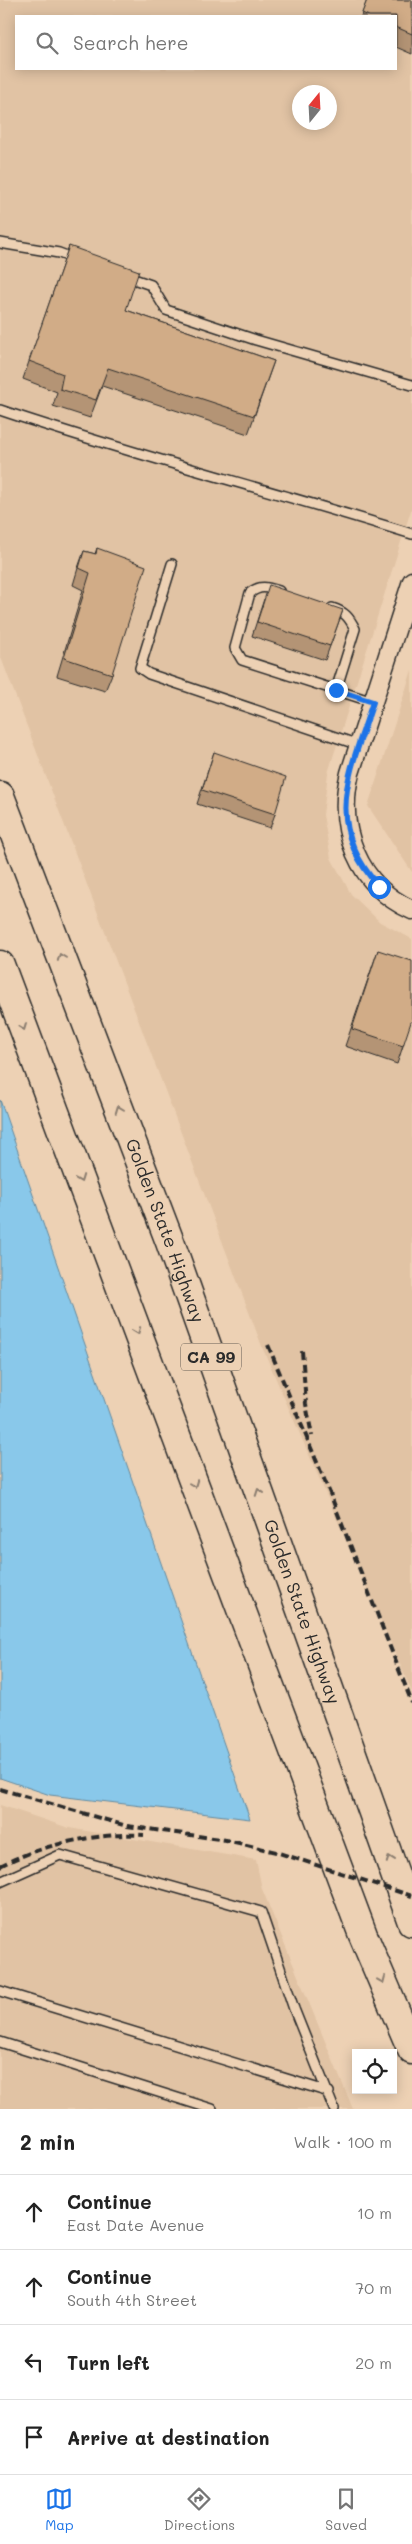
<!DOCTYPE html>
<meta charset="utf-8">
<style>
body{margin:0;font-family:Mali,sans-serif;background:#f6f6f6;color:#222}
.controls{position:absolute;right:15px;bottom:15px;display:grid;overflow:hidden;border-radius:0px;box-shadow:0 2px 12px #0003}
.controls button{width:45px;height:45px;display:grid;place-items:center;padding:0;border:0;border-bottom:1px solid #e0e0e0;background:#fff;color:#222;font:25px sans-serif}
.compass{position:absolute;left:292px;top:85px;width:45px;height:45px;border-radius:50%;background:#fff;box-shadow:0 2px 12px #0003;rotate:18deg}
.stop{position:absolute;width:15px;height:15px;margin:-11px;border:4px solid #1a73e8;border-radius:50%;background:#fff}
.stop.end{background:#1a73e8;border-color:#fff;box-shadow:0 1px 5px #0008}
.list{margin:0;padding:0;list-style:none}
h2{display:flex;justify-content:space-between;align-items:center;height:65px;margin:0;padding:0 20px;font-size:21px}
h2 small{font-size:16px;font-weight:400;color:#767676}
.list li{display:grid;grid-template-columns:32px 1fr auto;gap:15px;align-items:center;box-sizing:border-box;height:75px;padding:0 20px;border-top:1px solid #e0e0e0}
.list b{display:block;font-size:19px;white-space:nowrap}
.list p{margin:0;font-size:16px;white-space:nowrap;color:#767676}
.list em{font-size:16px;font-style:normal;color:#767676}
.icon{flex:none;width:28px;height:28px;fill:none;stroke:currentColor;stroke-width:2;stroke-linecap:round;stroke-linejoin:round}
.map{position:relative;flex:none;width:412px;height:2109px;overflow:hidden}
.search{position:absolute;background:#fff;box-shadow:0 2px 12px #0003;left:15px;right:15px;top:15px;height:55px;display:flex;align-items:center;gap:12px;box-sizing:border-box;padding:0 18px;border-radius:0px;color:#767676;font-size:19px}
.sheet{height:365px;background:#fff}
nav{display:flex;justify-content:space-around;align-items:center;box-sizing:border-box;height:70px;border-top:1px solid #e0e0e0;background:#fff;font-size:14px;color:#767676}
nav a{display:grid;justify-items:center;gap:2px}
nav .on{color:#1a73e8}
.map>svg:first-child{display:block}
.built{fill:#e1c3a4;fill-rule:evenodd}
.water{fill:#89c8ea;stroke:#63899e}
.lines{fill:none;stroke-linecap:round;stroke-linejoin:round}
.lane-casing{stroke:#2b2b2b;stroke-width:12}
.street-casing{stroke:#2b2b2b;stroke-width:21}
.highway-casing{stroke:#2b2b2b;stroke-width:31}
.lane{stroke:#edd1b4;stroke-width:9}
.street{stroke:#edd1b4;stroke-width:18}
.highway{stroke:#edd1b4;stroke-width:28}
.rail{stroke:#2b2b2b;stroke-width:4;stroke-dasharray:8 4;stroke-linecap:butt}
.wall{fill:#b49474;stroke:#2b2b2b}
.building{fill:#d1ac87;stroke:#2b2b2b}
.oneway{stroke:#8c7e70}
.route{stroke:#1a73e8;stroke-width:6}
.labels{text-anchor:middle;stroke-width:5;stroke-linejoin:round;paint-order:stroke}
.shield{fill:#edd1b4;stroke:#655d54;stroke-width:1}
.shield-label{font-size:16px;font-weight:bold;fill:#2b2b2b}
.street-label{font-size:18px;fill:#2b2b2b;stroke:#edd1b4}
</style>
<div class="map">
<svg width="412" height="2109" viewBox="0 0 412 2109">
<rect width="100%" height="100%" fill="#edd1b4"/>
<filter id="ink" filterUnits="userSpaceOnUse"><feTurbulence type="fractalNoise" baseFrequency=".02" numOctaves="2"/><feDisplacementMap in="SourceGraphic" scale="10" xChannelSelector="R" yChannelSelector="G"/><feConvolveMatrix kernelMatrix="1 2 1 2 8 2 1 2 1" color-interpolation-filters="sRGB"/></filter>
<g filter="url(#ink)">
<path class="built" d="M0,0H412V507L328,773L323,815L331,858L351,894L380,922L412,939V1692L263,1349L0,655ZM16,16H396V69H16ZM300,92H330V122H300Z
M412,670V872L368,806Z
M0,1805L69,1828L256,1860L262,1889L353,2109H0Z"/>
<path class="water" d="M0,1100L250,1819L50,1795L0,1778Z"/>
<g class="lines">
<defs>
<path id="lane" d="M0,243L59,253L75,259
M125,276L151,285L166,310L256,340L412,385
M0,410C136,456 275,491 412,534
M172,564L140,668L149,674L359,745
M279,591C267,587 260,585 250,593L235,648L242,660L373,702
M332,608C345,612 349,617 355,629L336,690
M0,1882L60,1855L261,1912L294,2009L334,2109
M0,1991L329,2092
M0,2042L212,2109"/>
<path id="street" d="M412,581L350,773C336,828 358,886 412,910"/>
<g id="highway">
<path id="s1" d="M0,796L170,1242L412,1922"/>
<path d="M0,965L363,1935L412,2050"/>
</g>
</defs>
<use href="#lane" class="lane-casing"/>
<use href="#street" class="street-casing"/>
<use href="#highway" class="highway-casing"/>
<use href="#lane" class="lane"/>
<use href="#street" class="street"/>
<use href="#highway" class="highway"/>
<path class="rail" d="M268,1345L329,1491L412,1703
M302,1351L306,1404L312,1436
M0,1789L127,1826L226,1840L276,1852L412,1896
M0,1866C43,1844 96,1833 144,1835"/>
</g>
<path class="wall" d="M367,0H412V54L396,47V16H361Z
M69,246L126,310L274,361L248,434L102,386L90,418L53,406L57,392L23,379Z
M97,548L112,674L105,691L57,676L83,590L73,585L78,568L84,551L95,554Z
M264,599L343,610L325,660L252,636Z
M214,752L275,814L270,828L197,804Z
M378,950L403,1046L397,1064L345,1046Z"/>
<path class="building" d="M367,0H412V34L396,27V16H369L362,13Z
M69,246L139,271L126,310L274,361L254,416L108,368L96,400L60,389L63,374L29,361Z
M97,548L146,566L112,674L64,658L90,573L79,568L84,551L96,554Z
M269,585L343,610L330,646L257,622Z
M214,752L286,777L275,814L202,790Z
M378,950L412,961V1019L403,1046L352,1029Z"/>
<defs><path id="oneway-chevron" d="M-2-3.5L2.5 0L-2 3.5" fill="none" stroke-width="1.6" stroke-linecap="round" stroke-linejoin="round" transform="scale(1.25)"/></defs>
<g class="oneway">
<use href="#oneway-chevron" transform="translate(61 957) rotate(-111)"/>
<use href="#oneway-chevron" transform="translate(23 1027) rotate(69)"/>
<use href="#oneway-chevron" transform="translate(119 1109) rotate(-111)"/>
<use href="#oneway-chevron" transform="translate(80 1179) rotate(69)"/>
<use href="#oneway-chevron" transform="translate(137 1331) rotate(69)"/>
<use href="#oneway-chevron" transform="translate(194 1484) rotate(69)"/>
<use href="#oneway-chevron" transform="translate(259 1492) rotate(-110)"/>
<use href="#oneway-chevron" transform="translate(390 1859) rotate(-110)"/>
<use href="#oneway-chevron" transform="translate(382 1980) rotate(67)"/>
</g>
</g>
<g class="lines" filter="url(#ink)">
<path class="route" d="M336,690L373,702C350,773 322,823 379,887"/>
</g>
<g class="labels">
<rect class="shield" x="181" y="1343.5" width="60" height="27" rx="4"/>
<g class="shield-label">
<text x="211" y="1363">CA 99</text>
</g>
<g class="street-label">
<text dy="6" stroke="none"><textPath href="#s1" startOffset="465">Golden State Highway</textPath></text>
<text dy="6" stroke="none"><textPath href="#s1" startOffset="870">Golden State Highway</textPath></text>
</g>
</g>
</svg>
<div class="controls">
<button><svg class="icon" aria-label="locate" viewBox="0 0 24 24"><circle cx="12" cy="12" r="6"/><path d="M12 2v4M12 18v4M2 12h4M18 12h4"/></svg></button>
</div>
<svg class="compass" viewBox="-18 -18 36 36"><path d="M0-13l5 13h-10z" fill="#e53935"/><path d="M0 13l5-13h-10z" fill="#767676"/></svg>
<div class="stop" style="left:379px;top:887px"></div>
<div class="stop end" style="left:336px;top:690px"></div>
<div class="search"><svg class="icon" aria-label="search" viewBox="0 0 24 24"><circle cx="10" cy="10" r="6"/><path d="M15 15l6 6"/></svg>Search here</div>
</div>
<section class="sheet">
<h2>2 min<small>Walk · 100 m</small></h2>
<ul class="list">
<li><svg class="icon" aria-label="ahead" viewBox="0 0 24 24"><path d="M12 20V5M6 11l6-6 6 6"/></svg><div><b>Continue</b><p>East Date Avenue</p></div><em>10 m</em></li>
<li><svg class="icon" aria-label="ahead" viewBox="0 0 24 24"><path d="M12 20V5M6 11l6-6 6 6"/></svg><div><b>Continue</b><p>South 4th Street</p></div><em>70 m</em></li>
<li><svg class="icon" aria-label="left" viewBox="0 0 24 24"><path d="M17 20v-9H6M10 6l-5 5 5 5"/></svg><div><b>Turn left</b></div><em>20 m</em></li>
<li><svg class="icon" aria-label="arrive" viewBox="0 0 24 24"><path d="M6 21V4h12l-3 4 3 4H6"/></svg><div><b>Arrive at destination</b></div></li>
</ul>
</section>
<nav>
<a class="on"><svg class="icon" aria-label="map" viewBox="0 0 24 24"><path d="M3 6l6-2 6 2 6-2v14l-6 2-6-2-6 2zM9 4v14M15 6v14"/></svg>Map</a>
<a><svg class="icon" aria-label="directions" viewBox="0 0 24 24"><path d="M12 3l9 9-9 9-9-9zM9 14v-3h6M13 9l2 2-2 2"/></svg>Directions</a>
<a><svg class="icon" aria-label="saved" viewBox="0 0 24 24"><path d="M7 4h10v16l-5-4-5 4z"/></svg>Saved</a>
</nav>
